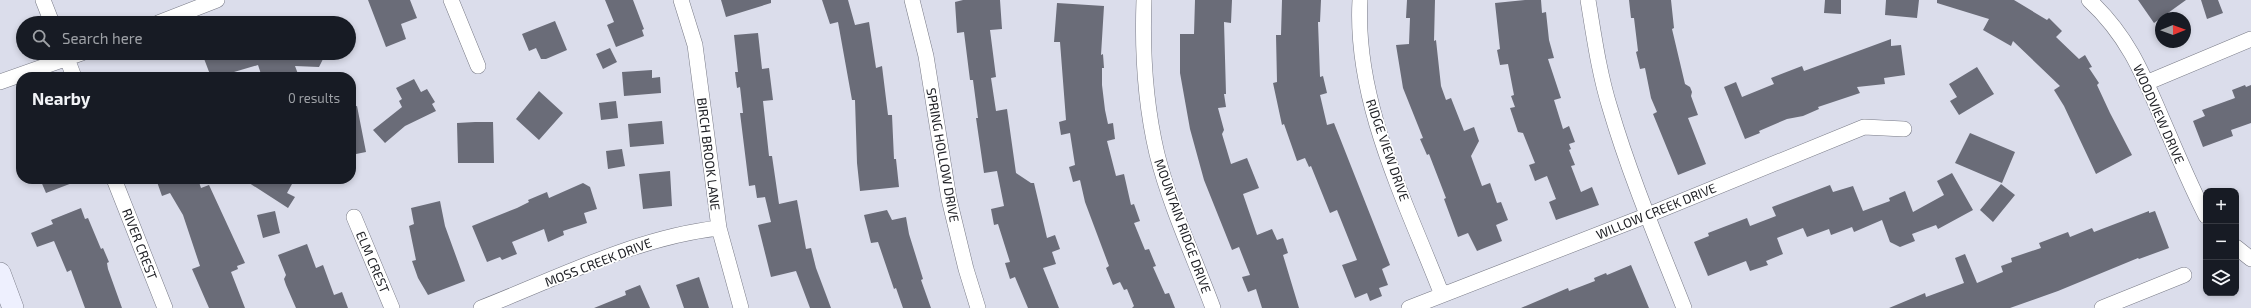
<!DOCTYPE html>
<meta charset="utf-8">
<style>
body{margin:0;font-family:"Exo 2",sans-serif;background:#20242c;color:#f1f3f6}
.controls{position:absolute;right:12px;bottom:12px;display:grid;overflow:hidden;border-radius:8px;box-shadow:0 2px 6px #0003}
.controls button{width:36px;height:36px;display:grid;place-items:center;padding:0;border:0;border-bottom:1px solid #363941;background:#171b24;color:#f1f3f6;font:20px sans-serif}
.compass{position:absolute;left:2155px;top:12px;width:36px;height:36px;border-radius:50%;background:#171b24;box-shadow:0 2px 6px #0003;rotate:89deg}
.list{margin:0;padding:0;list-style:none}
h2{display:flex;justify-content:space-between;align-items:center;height:52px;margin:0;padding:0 16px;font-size:17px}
h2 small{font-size:13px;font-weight:400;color:#9ea1a6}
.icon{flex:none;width:22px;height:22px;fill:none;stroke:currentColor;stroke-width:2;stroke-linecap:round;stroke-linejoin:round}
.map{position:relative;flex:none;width:2251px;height:308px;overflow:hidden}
.search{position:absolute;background:#171b24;box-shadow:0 2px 6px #0003;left:16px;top:16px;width:340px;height:44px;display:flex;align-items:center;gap:10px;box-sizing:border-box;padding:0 14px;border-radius:22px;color:#9ea1a6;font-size:15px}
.panel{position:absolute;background:#171b24;box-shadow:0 2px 6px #0003;left:16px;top:72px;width:340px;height:112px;border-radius:16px}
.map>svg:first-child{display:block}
.building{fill:#6a6c78}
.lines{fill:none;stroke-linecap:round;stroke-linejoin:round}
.minor-casing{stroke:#787a86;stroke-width:16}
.secondary-casing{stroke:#787a86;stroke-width:22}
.minor{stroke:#fff;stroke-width:15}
.secondary{stroke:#eef0fe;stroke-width:21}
.labels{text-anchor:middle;stroke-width:3.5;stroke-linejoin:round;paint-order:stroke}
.street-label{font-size:13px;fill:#212227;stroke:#fff}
</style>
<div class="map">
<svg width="2251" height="308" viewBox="0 0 2251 308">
<rect width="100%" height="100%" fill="#dbddeb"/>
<path class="building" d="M368,0H410L417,18L401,24L406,39L386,47Z
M605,0H633L644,29L642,30L644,36L616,47L607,25L614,22Z
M721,0H771V3L726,17Z
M822,0H848L855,25L869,22L876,68L882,66L888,115H892L894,159H896L899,187L860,191L857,163L855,100H852L838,22L830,24Z
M963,0H1000L1002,29L990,30L996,77L991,78L996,111L1007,109L1016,173L1031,183H1034L1047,238L1055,235L1060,249L1052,252L1056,264L1043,268L1059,308H1028L1015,277L1010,279L1005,263L1010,262L998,224L994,225L991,209L1004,206L997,171L984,173L976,118H978L973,80H970L964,32L957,33L955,2Z
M1195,0H1232L1231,23L1224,22L1226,94H1224L1226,107L1218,108L1224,130L1222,134L1231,164L1247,158L1259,188L1243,194L1257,235L1272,229L1277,240L1283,238L1288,253L1283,255L1299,308H1262L1256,289L1248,292L1242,277L1250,275L1239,247L1232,250L1204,180L1190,129L1180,73V34H1194Z
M1282,0H1321L1320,22H1318L1320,77L1323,76L1327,93L1320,95L1327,125L1334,123L1390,265L1382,269L1388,285L1379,288L1382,296L1370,301L1367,293L1355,298L1342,265L1357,260L1337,210L1330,213L1311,166L1309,167L1305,158L1297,161L1284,124L1282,125L1273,83L1277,82L1276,35H1281Z
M1407,0H1435L1434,41L1436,40L1441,86L1446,100L1451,98L1464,131L1474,127L1479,141L1471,156L1482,186L1490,183L1497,203L1501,202L1508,220L1496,225L1502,241L1477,251L1468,233L1458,237L1444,199L1446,198L1429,154L1427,155L1420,139L1423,138L1403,88L1396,45L1409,44L1410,18H1406Z
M1525,0H1541L1542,13L1546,12L1549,40L1554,58L1548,59L1561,98L1554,100L1563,129L1569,126L1575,142L1569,144L1571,149L1569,150L1575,165L1571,166L1581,192L1592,187L1599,205L1556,220L1549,202L1556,199L1547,176L1535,181L1529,165L1535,163L1523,133L1518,132L1510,108L1515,107L1511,96L1514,95L1508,64L1500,65L1497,50L1500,49L1495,3Z
M1629,0H1671L1674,28L1672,29L1685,84L1690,87L1692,92L1691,96L1698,115L1688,118L1706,164L1678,175L1653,114L1657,112L1651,98L1645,68L1640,69L1636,52L1638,51L1634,18H1631Z
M1825,0H1841V14L1824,13Z
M1886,0H1919L1917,18L1885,15Z
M1937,0H2014L2047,20L2049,18L2062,31L2056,37L2079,59L2085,55L2092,67L2089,68L2099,83L2097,85L2110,113L2132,155L2096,174L2064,106L2054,90L2060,86L2013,41L2011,46L1983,30L1989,19L1937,3Z
M2138,0H2186L2154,23Z
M2201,0H2218L2223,13L2207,19Z
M1057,3L1104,6L1101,55L1103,54L1104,68H1102V85L1105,110L1108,124L1113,123L1115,139L1107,141L1116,176L1124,174L1131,205L1134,204L1140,221L1134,223L1145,250L1149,249L1156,266L1153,267L1165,294L1169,293L1175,308H1132L1134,306L1127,289L1124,290L1120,282L1113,285L1106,268L1109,266L1085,202L1080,180L1073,182L1069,167L1075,165L1070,133L1061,135L1059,122L1066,120L1060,42H1054Z
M555,21L567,50L546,59H541L536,48L529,51L522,34Z
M758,33L762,69L769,68L773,100L763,101L769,156H772L779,204L797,200L806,249L811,248L816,268L831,308H810L796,271L771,277L758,225L771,222L765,197L757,198L755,185L749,186L740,113H743L740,87L737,88L735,72H738L734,35Z
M1891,39V46L1901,45L1905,75L1884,78L1885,84L1857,87L1860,93L1818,107L1819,109L1803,116L1787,119L1759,131L1760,133L1745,139L1724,87L1736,82L1742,97L1774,84L1771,78L1802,66L1804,71Z
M610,48L617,62L603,69L596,54Z
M210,53H326L319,67L295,66L298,74L290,77H262L258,65L234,72L236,77H211L203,56Z
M1977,67L1994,94L1959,115L1950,101L1957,97L1949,84Z
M652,70V78L660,77L661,93L624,96L622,72Z
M414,79L421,92L427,89L435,102L432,104L436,111L405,126L385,143L373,130L402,107L399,101L402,99L396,88Z
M2245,85L2246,87L2251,85V123L2231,130L2233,136L2203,147L2193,121L2205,116L2202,110L2235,98L2232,90Z
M539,91L563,113L539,140L516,119Z
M616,101L618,118L601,120L599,103Z
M357,106L366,152L351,155V107Z
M662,121L664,144L630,147L628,124Z
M475,122H493L494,163H458L457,123Z
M1970,133L2015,152L2002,183L1955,163Z
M622,149L625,166L608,169L606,151Z
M670,171L672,206L643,209L639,174Z
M1952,173L1973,210L1938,229L1936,225L1912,234L1915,241L1900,247L1890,242L1882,220L1854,232L1852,227L1831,235L1829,229L1807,237L1803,228L1777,238L1783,254L1766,261L1768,265L1750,271L1746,261L1708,276L1694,242L1709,236L1708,233L1747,218L1750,226L1776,216L1772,207L1830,185L1833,192L1853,186L1863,211L1890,201L1889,198L1905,191L1913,212L1944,195L1937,181Z
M40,179H80V180L46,193Z
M156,179H198L201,188L209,185L245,263L237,266L238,269L231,272L245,308H209L192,269L200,266L183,215L170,193L162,196Z
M243,179H284L292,184L287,193L295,197L288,208Z
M583,183L590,187L597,209L584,213L587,223L563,231L564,235L548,242L544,229L512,242L517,254L502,260L500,257L487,262L472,226L517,208L529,202L528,200L547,192L549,198Z
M2001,184L2015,195L1993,222L1980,210Z
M440,201L445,226L465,281L428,295L418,278L412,261L416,260L409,226L414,224L411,208Z
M81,208L85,219L88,218L101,249L103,248L109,262L107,263L108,269L122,308H85L71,270L67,272L54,241L37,247L31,233L53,224L51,220Z
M887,210L892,220L906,217L909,234L923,279L921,280L931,308H903L896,288L894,289L878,242L871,243L864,215Z
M275,211L280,233L263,238L257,215Z
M2149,211V213L2155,211L2169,248L2139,259L2138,258L2058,291L2010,308H1889L1925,293L1926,297L1964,283L1955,258L1965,254L1977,283L2003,272L2001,266L2012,262L2011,258L2041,248L2039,243L2068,232L2070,237L2092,228L2094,232Z
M307,244L316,268L323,265L334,295L342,292L348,308H296L286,285L284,279L286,275L278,255Z
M1631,265L1649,308H1521L1568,288L1569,291L1595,281L1594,278L1606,273L1607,275Z
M699,277L709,308H684L676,285Z
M640,285L650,308H594L626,295L625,291Z"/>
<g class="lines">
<defs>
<path id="minor" d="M43,0L52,23
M451,0L478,66
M681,0L695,45L719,228L741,308
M912,0L926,56L949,199L966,269L978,308
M1144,0C1142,52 1145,103 1157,154C1170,206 1194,257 1213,308
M1360,0C1354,102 1406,202 1442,295
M1588,0C1594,36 1599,73 1610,108C1630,176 1658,242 1684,308
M2089,0C2128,36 2143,74 2163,121C2177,153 2190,185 2206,216
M158,23L217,0
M65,53L74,77
M0,82L82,53
M2146,83L2251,39
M114,179L165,308
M354,217L392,308
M2236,247L2251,259
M481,308C558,278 637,237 719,228
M1409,308L1648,215L1864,127L1904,129
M2102,308L2184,275"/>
<path id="secondary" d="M0,273L13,308"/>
</defs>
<use href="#minor" class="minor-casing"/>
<use href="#secondary" class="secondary-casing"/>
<use href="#minor" class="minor"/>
<use href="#secondary" class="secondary"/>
</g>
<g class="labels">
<g class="street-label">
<text transform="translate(2159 114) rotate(66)" y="5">WOODVIEW DRIVE</text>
<text transform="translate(1388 150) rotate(71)" y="5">RIDGE VIEW DRIVE</text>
<text transform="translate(709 154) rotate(83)" y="5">BIRCH BROOK LANE</text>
<text transform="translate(943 155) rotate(80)" y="5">SPRING HOLLOW DRIVE</text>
<text transform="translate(1656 211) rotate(-22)" y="5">WILLOW CREEK DRIVE</text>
<text transform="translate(1183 226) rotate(70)" y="5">MOUNTAIN RIDGE DRIVE</text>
<text transform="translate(140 244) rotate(69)" y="5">RIVER CREST</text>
<text transform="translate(373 262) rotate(67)" y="5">ELM CREST</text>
<text transform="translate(598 262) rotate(-21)" y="5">MOSS CREEK DRIVE</text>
</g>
</g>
</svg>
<div class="controls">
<button>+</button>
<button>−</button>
<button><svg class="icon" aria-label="layers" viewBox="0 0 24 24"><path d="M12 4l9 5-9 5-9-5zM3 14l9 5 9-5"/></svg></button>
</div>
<svg class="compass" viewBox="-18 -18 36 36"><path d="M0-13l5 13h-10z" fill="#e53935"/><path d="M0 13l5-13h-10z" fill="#9ea1a6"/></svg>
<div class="search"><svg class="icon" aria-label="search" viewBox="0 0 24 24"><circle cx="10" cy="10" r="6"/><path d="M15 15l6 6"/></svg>Search here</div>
<section class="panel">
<h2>Nearby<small>0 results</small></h2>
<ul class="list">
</ul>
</section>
</div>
